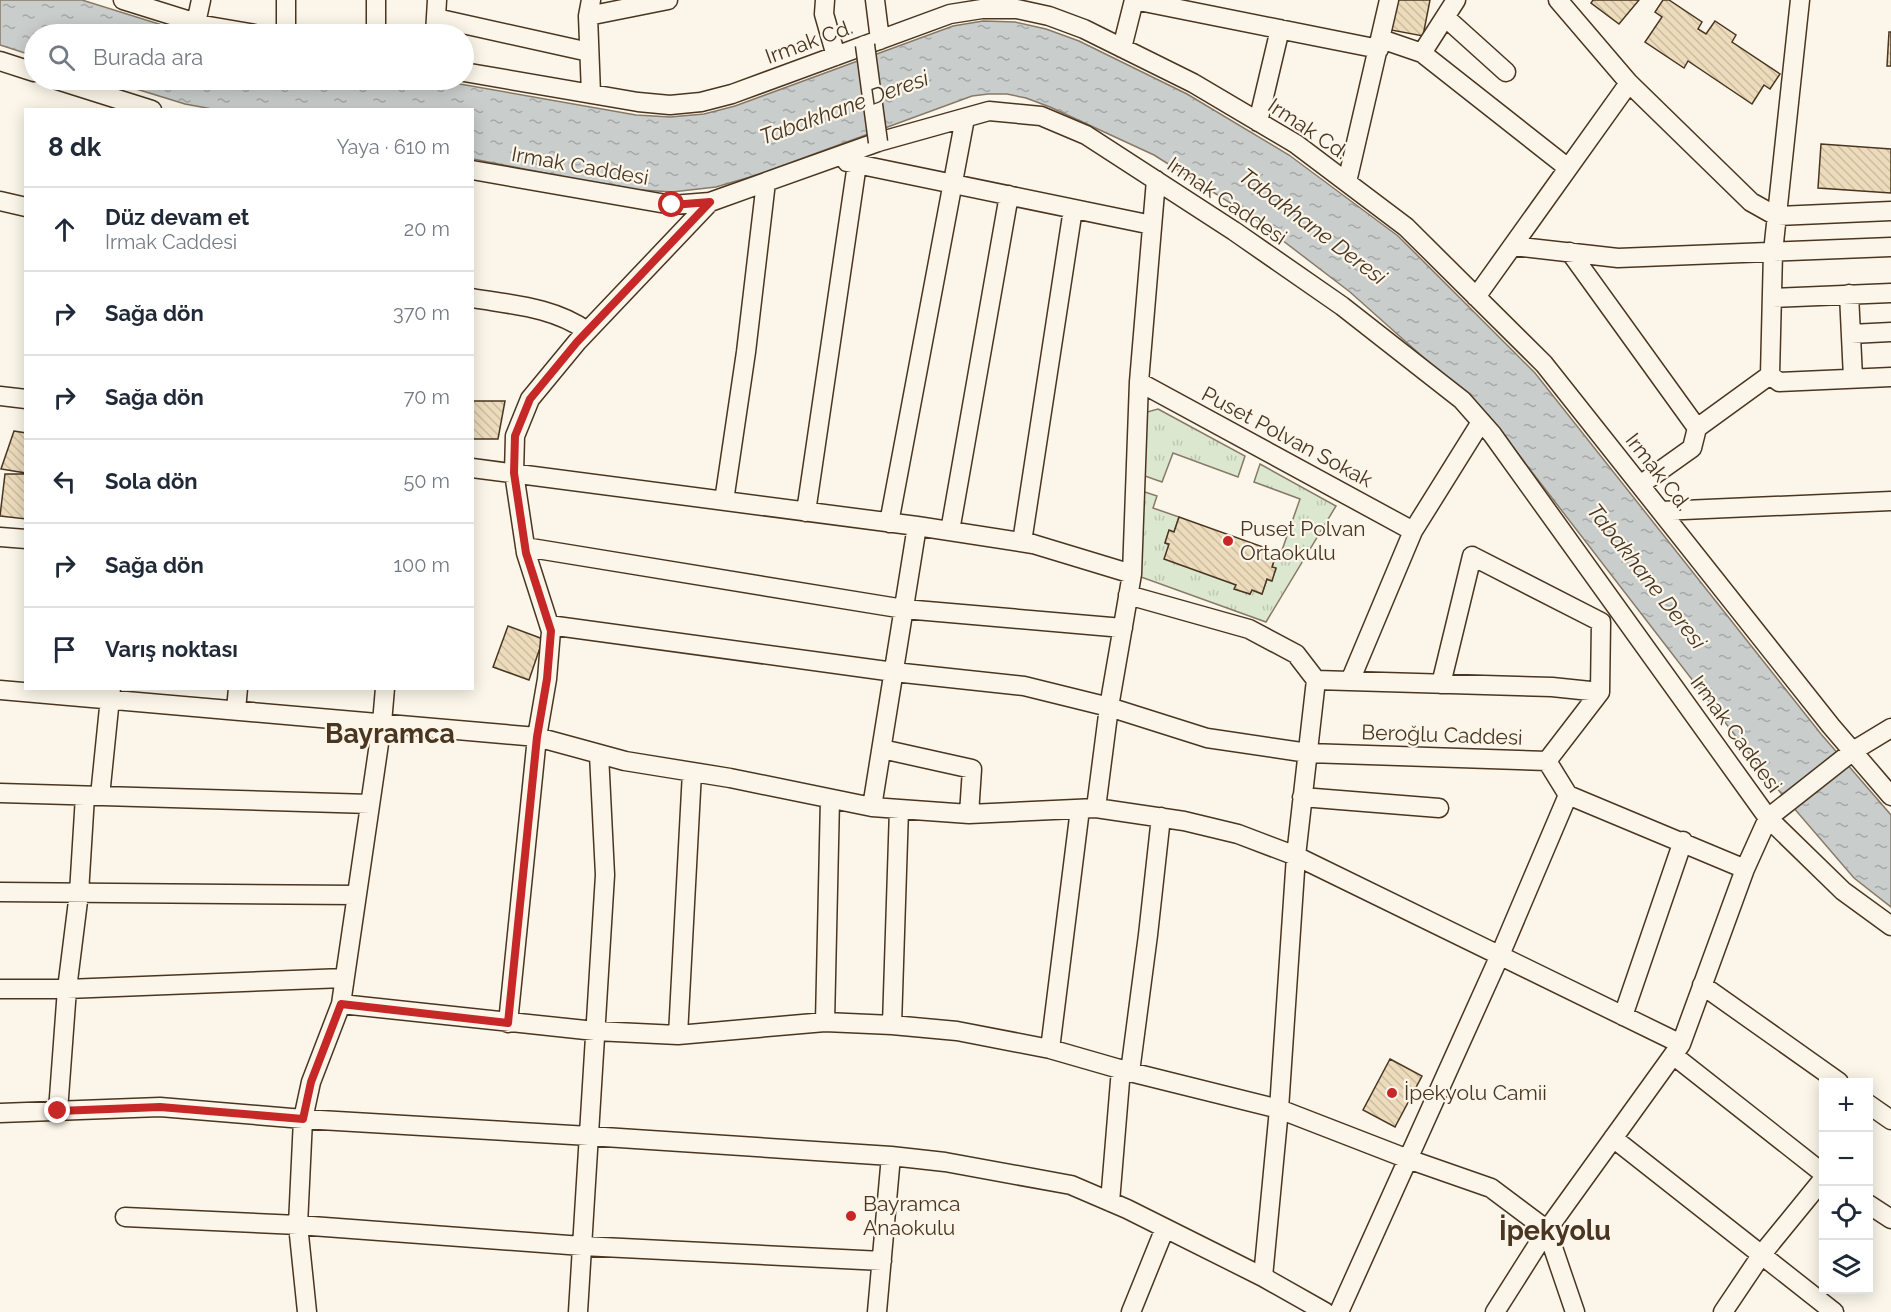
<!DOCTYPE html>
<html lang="tr">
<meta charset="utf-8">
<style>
body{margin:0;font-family:Raleway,sans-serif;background:#f6f6f7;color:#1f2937}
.controls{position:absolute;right:18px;bottom:18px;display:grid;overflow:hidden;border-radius:0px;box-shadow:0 3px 15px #0003}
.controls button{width:54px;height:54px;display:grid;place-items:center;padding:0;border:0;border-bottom:2px solid #e0e1e3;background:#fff;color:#1f2937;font:30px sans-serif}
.stop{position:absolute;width:18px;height:18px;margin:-14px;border:4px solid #c62828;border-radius:50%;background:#fff}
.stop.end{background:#c62828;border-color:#fff;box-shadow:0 2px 6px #0008}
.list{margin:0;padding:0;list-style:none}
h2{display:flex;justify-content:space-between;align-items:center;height:78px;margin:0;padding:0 24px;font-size:26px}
h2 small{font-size:20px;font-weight:400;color:#747a83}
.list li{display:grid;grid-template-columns:39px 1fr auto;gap:18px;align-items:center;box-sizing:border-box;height:84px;padding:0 24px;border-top:2px solid #e0e1e3}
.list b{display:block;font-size:22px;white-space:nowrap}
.list p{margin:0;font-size:20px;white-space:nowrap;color:#747a83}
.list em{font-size:20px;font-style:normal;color:#747a83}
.icon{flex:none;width:33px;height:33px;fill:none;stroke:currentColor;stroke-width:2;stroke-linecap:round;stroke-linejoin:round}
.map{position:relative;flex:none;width:1891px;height:1312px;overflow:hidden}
.search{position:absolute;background:#fff;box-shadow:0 3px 15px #0003;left:24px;top:24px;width:450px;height:66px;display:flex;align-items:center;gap:15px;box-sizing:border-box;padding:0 21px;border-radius:33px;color:#747a83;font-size:22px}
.panel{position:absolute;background:#fff;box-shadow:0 3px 15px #0003;left:24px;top:108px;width:450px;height:582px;border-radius:0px}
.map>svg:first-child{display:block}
.grass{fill:url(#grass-tufts);stroke:#887966;stroke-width:1.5}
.water{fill:url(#water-ripples);stroke:#887966;stroke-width:1.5}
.building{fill:url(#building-back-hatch);stroke:#4a3520;stroke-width:1.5}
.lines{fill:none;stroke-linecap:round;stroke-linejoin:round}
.minor-casing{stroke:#4a3520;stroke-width:21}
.minor{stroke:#fbf6e9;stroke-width:18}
.minor-bridge-casing{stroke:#4a3520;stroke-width:21;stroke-linecap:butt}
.minor-bridge{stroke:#fbf6e9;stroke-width:18}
.route{stroke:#c62828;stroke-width:8}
.poi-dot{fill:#c62828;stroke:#fbf6e9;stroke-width:2}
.labels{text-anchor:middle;stroke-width:4.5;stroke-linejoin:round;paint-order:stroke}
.street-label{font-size:21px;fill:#4a3520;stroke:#fbf6e9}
.poi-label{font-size:21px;fill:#4a3520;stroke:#fbf6e9;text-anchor:start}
.water-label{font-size:22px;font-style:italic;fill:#4a3520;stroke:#fbf6e9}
.district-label{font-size:27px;font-weight:bold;fill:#4a3520;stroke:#fbf6e9}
</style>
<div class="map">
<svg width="1891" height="1312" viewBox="0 0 1891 1312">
<defs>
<pattern id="grass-tufts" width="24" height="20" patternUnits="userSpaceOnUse" patternTransform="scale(1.5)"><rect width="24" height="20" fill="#dce7d0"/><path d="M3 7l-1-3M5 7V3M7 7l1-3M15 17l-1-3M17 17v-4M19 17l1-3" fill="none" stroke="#bec7b2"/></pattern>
<pattern id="water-ripples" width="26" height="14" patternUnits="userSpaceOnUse" patternTransform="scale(1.5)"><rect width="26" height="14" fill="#c9cecd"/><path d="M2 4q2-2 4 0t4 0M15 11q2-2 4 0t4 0" fill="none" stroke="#a5a8a6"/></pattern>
<pattern id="building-back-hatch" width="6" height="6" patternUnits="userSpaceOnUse" patternTransform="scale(1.5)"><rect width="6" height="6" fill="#ecdcbc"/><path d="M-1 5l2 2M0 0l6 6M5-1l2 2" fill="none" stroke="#ccbda1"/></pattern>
</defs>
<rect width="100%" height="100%" fill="#fbf6e9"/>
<path class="grass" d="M1158,409L1245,456L1238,477L1173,453L1162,482L1142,475L1143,423L1147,412Z
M1260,464L1336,506L1266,622L1141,577L1142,491L1157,496L1153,508L1179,517L1174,532L1169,531L1165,543L1236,585L1235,589L1250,594L1252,590L1262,594L1267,579L1271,581L1276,569L1272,567L1277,552L1281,553L1300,499L1254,482Z"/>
<path class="water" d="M0,0H82L191,34H34V56L0,45Z
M983,21L1015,22L1046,29L1079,41L1187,94L1289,155L1398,236L1535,373L1821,734L1891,815V907L1854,878L1768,778L1488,415L1350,292L1248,214L1154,155L1050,107L1026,98L1007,94H988L972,96L757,175L716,187L672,192L627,189L473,159L472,110L212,109L185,104L107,80H437L636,115L670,117L704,114L735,106L953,26Z"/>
<path class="building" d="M1397,0H1430L1423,36L1391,30Z
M1593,0H1639L1619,24L1591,3Z
M1663,0H1669L1702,22L1698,29L1706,34L1715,21L1736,35L1732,42L1780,74L1770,89L1764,85L1752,104L1688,61L1684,68L1645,42L1662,17L1655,12Z
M1889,32H1891V66H1887Z
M1821,144L1891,149V193L1818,188Z
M472,401H505L498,439H472Z
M14,431L26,433V473L1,469Z
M5,474H26V519L0,516Z
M1179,517L1277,552L1272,567L1276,568L1272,581L1267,579L1262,594L1252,590L1250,594L1234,589L1236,585L1164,559L1169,544L1165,543L1169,530L1174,532Z
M508,626L543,639L529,680L493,667Z
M1390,1059L1422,1076L1395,1127L1363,1110Z"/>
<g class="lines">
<defs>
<path id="minor" d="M123,0L203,25L255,34
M591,0L588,16L591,94
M825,0L824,14L836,56
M875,0L880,40
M1134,0L1379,49
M1558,0L1629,83L1751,202L1776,216L1891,211
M588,16L668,0
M1445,17L1506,72
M436,18L589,52
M196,23L201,0
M286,34V0
M376,34V0
M435,34L437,0
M1381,39L1422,53L1456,0
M1122,48L1134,0
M1422,53L1568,168
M0,61L34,72
M464,72L638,102L670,105L701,102L732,94L950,14L982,9H1017L1049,16L1084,29L1193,83L1296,144L1406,227L1544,364L1831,726L1891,796
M57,80L152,110
M1258,122L1280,29
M847,162L1152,225
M472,170L672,205L710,202L878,142L989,111L1041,116L1086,135L1234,231L1342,306L1462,400L1492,434L1768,818L1843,891L1891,926
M1347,182L1389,0
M0,201L26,207
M1513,246L1618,258L1891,247
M1570,252L1697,428
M1849,294L1853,378
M1476,297L1629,83
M472,298C513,305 553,307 587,331
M1772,298L1891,293
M1851,334L1891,332
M1770,375L1773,252L1800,0
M1770,375L1779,382L1891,377
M1139,382L1413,531
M0,396L26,399
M472,468L917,526L1033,544L1132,574
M1640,485L1692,448L1697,428L1770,375
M724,501L746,352L766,182
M1661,511L1891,501
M806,512L857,164
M889,523L965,118
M950,531L1009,195
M0,537L26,539
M1022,542L1073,209
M525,547L904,609L1123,628
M1128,595L1249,629L1296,654L1316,680L1296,856L1279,1109L1263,1277L1325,1312
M549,625L894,672L1024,686L1109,707L1207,738L1308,753L1547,761L1568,795L1745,869
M1316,680L1552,687L1600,692
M1350,681L1413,531L1481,422
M1441,684L1472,556L1601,622L1600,692L1547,761
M0,690L537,737L625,761L730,778L872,807L969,814L1096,808L1184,821L1238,834L1296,856L1681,1044
M236,710L238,688
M882,749L972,769L969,814
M0,793L370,804
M100,796L111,688
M1302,797L1439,808
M872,807L917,526
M1096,808L1109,707L1132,574L1139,382L1156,180
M0,892L357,895
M1702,985L1839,1082
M0,989H67L344,978
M341,1004L595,1031L678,1035L825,1022L892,1025L957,1031L1050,1049L1130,1072L1279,1109L1408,1159L1491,1188L1547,1230L1575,1312
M1623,1016L1683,841
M825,1022L830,799
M508,1023L537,737L547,679L551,631L526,553L514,473L515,436L530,399L577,342L710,202
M892,1025L899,809
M678,1035L692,772
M1050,1049L1080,809
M1673,1055L1824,1174
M1130,1072L1148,935L1161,817
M1868,1104L1891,1120
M58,1111L67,989L79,893L85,796
M0,1113L160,1107L303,1119L589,1136L891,1156L945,1162L1071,1185L1127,1209L1263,1277
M1613,1138L1834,1312
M1110,1202L1121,1069
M1868,1204L1891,1219
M125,1217L298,1225L582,1246L882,1261
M307,1312L298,1225L303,1119L311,1082L341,1004L382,723L385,688
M578,1312L605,875L599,754
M877,1312L891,1156
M1131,1312L1165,1228
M1339,1312L1500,955L1568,795
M1495,1312L1547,1230L1681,1044L1745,869L1768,818L1853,751L1891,728
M1723,1312L1762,1254L1824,1178"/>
</defs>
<use href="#minor" class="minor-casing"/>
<use href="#minor" class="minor"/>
<defs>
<path id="minor-bridge" d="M865,45L878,142"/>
</defs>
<use href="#minor-bridge" class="minor-bridge-casing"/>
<use href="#minor-bridge" class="minor-bridge"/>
</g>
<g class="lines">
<path class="route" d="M58,1111L160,1107L303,1119L311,1082L341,1004L508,1023L537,737L547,679L551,631L526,553L514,473L515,436L530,399L577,342L710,202L672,205"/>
</g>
<g class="poi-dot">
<circle cx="1228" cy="541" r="6"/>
<circle cx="1392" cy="1093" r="6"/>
<circle cx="851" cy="1216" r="6"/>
</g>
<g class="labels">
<g class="street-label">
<text transform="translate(809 42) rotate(-20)" y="7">Irmak Cd.</text>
<text transform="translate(1308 129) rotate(34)" y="7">Irmak Cd.</text>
<text transform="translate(580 166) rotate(10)" y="7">Irmak Caddesi</text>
<text transform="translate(1227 201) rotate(34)" y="7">Irmak Caddesi</text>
<text transform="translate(1287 437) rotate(28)" y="7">Puset Polvan Sokak</text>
<text transform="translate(1658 472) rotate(52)" y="7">Irmak Cd.</text>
<text transform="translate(1736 734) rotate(54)" y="7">Irmak Caddesi</text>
<text transform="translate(1442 735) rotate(2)" y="7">Beroğlu Caddesi</text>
</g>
<g class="poi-label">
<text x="1240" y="536">Puset Polvan<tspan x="1240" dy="24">Ortaokulu</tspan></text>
<text x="1404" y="1100">İpekyolu Camii</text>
<text x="863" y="1211">Bayramca<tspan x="863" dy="24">Anaokulu</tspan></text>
</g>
<g class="water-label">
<text transform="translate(844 107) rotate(-20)" y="8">Tabakhane Deresi</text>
<text transform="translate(1313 226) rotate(37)" y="8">Tabakhane Deresi</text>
<text transform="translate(1647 576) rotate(52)" y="8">Tabakhane Deresi</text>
</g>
<g class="district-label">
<text x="390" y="743">Bayramca</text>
<text x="1555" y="1240">İpekyolu</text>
</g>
</g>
</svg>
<div class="controls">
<button>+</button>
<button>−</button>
<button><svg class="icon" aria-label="locate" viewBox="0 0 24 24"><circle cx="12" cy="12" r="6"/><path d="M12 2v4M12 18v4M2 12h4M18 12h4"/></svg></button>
<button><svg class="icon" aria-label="layers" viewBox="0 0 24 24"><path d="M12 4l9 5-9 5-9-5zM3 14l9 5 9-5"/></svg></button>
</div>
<div class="stop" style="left:672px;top:205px"></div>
<div class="stop end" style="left:58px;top:1111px"></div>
<div class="search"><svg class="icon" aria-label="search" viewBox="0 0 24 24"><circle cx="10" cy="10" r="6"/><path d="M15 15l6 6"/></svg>Burada ara</div>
<section class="panel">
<h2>8 dk<small>Yaya · 610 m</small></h2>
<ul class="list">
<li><svg class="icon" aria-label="ahead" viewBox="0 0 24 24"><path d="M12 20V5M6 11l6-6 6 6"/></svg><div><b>Düz devam et</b><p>Irmak Caddesi</p></div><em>20 m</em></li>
<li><svg class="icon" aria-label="right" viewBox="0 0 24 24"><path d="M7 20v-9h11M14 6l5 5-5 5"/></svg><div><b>Sağa dön</b></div><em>370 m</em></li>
<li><svg class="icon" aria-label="right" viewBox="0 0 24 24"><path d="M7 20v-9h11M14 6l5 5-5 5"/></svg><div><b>Sağa dön</b></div><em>70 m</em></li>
<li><svg class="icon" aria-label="left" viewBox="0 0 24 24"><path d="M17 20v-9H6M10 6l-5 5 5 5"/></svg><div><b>Sola dön</b></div><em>50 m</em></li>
<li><svg class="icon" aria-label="right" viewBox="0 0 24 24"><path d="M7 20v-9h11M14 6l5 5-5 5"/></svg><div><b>Sağa dön</b></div><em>100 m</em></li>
<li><svg class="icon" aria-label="arrive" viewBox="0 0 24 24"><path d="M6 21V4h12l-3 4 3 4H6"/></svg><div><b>Varış noktası</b></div></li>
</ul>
</section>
</div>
